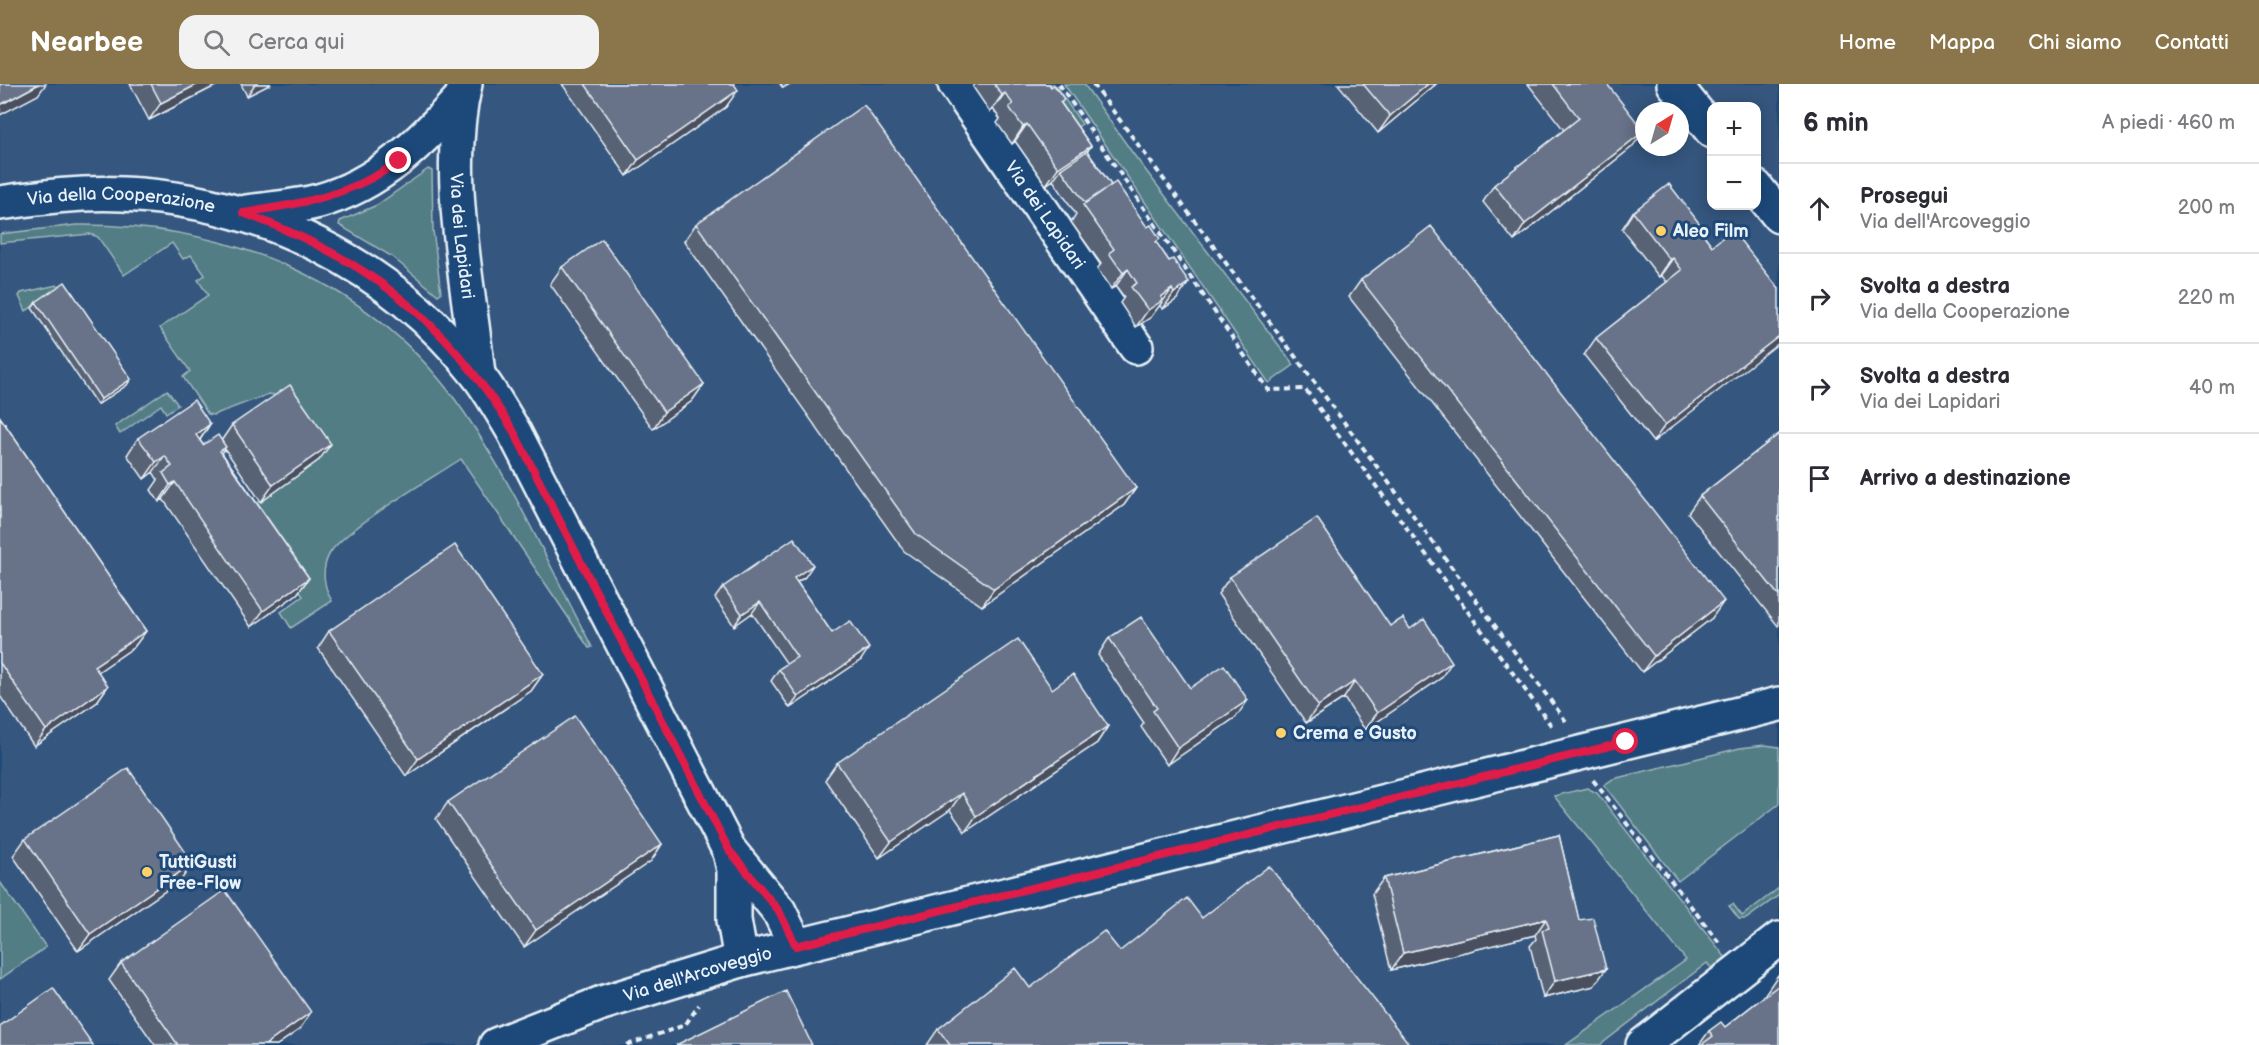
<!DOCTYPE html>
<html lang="it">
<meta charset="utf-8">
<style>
body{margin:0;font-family:"Balsamiq Sans",sans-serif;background:#f2f2f3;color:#2b2b33}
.controls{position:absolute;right:18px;top:18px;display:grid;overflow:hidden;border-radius:12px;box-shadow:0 3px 15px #0003}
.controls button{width:54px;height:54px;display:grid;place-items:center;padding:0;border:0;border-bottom:2px solid #e1e1e2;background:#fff;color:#2b2b33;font:30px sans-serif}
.compass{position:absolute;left:1635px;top:18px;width:54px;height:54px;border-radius:50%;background:#fff;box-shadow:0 3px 15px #0003;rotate:37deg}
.stop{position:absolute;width:18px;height:18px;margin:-14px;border:4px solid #e11d48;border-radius:50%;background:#fff}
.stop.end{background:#e11d48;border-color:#fff;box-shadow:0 2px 6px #0008}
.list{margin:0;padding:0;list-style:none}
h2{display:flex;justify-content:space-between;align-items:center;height:78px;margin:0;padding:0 24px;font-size:26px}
h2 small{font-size:20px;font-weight:400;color:#7c7c81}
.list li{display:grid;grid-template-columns:39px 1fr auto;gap:18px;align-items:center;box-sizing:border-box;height:90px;padding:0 24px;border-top:2px solid #e1e1e2}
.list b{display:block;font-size:22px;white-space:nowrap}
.list p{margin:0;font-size:20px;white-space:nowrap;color:#7c7c81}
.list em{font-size:20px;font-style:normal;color:#7c7c81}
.icon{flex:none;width:33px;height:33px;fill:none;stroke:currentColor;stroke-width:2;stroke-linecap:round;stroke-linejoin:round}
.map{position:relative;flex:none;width:1779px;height:961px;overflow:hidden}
header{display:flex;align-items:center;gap:36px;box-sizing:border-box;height:84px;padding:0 30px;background:#8a764a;color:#fff}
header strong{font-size:28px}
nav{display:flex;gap:33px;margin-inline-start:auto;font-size:21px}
.search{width:420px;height:54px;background:#f2f2f3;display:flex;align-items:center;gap:15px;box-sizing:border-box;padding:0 21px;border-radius:18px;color:#7c7c81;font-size:22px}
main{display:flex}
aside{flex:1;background:#fff}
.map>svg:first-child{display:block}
.built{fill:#35567e;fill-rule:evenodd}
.green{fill:#537d84;stroke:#9eb7be;stroke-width:1.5}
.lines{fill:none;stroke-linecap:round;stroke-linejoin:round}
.minor-casing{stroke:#e8f1f8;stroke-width:38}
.path{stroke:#e8f1f8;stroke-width:4;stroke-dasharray:6 4.5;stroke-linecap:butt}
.minor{stroke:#1f4a7a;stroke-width:33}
.wall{fill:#596275;stroke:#e8f1f8;stroke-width:1.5}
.shaded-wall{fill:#49505f;stroke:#e8f1f8;stroke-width:1.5}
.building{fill:#687288;stroke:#e8f1f8;stroke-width:1.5}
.route{stroke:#e11d48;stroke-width:8}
.poi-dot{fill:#ffd166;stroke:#1f4a7a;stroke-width:2}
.labels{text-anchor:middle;stroke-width:6;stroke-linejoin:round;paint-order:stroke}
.street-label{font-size:18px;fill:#e8f1f8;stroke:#1f4a7a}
.poi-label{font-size:18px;font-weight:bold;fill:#e8f1f8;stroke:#1f4a7a;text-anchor:start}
</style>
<header>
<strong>Nearbee</strong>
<div class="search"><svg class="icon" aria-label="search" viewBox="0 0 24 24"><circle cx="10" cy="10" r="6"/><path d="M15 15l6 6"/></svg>Cerca qui</div>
<nav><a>Home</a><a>Mappa</a><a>Chi siamo</a><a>Contatti</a></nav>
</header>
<main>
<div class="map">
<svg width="1779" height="961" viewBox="0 0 1779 961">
<rect width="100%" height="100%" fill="#1f4a7a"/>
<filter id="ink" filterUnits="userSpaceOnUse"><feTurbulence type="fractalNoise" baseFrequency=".0167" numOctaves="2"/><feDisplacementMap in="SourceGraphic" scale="12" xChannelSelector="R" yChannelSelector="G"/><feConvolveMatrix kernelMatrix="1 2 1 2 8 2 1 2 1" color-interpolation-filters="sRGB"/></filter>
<g filter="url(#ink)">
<path class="built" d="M0,0H1779V855L1643,961H498L501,948L473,961H0ZM1712,22H1756V122H1712ZM1644,27H1680V63H1644Z"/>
<path class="green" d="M1039,0H1054L1082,40L1071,48Z
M1064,0H1084L1134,71L1294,281L1269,299Z
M428,85L432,87L433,146L441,209L438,211L391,172L339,141L340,137L377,121Z
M76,141C230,139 375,198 464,328C514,401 551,485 592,563L589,564L461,375C434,393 344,445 330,469C321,484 323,502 332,517L291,544L281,528L303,512L244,428L319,376L274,311L269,310L213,331L208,330L183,293L190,287L160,244L208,211L198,196L205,191L191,171L183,175L172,159L124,191L98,153L90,150L0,159V150Z
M57,201L61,204L26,227L19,212L21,209Z
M167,306L178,321L166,329L161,321L120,350L115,342Z
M1765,661L1779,663V720L1678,797L1604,701L1613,695L1740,664Z
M1587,704L1597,709L1726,874L1712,885L1707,879L1600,961H1566L1686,876L1554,712Z
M0,798L46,863L0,895Z
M1779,804V811L1746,835H1739L1729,822L1733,820L1742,832Z"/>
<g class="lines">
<defs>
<g id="minor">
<path id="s1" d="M465,0C443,90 469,200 478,291"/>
<path id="s2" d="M955,0L1136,263"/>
<path d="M1674,0L1712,47"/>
<path d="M1756,103L1779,132"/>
<path id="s3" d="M0,119C41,113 81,108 123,110C261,116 391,181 477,290C491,308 502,328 514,348L729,766L779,827L796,862"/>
<path d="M246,128C270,125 296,123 319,117C380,100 421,58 462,13"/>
<path d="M730,768L734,786V836L741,876"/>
<path id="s4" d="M496,961L602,919L741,876L1779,620"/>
<path d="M1643,961L1779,855"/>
</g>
</defs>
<use href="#minor" class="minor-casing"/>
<path class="path" d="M1059,0L1268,306L1305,305L1553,644
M1093,0L1568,640
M1593,696L1721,861
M627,961L685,941L699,921"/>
<use href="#minor" class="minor"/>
</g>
<path class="wall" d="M130,0H219L149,36Z
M241,0H271L247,12Z
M562,0H734L726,23L627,92Z
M780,0H790L783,4Z
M975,0H1049L1064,15L1061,19L1091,62L1087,67L1111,101L1157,160L1169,177L1189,198L1177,215L1163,225L1160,222L1157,224L1151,233L1136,243L1120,219L1124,213L1116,202L1111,205L1097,185L1101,180L1071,138L1076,130L1053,96L1046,101L1015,57L1012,60L997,39L1000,35L993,25L990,28L973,3Z
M1338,0H1436L1378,49Z
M1528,0H1607L1632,63L1514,157L1483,118L1494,101L1564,46Z
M1633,128L1704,151L1712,162L1779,205L1653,358L1584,271L1596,254L1667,198L1661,191L1659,193L1622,145Z
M696,140L1136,404L1124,421L982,522L904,467L684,157Z
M562,183L704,300L692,317L653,345L550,200Z
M1361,196L1712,534L1642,588L1349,213Z
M36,218L127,301L97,321L32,224Z
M0,333L146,547L134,563L98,588L108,602L96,619L34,662L0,612Z
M210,340L200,356L203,361L221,357L232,341L319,376L261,418L225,365L222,369L309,494L297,510L251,543L163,415L159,418L151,406L158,396L153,388L144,395L127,371L138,354Z
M1779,350V541L1778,542L1688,429L1700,412Z
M805,493L797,498L832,549L861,576L790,624L771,597L779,585L787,580L752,529L734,542L715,514L723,503Z
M1230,493L1390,542L1410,545L1441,594L1365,646L1344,614L1306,639L1218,510Z
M329,547L543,590L531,607L406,692L318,564Z
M1109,554L1190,604L1236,633L1167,681L1141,643L1144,639L1098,571Z
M1052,605L1108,642L1097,659L965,748L950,726L879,774L825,696L837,679Z
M448,718L662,760L651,777L524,863L436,735Z
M1559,751L1594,902L1543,914L1530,862L1536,855L1535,851L1391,886L1372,810L1384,794Z
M25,755L181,796L78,867L13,772Z
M1202,834L1410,961H927L938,945L1030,904Z
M121,879L300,945L277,961H155L109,896Z
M1778,891H1779V961H1699L1709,947L1725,943L1763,913Z"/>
<path class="shaded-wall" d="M39,0H46L38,11L0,31V21Z
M198,0H219L149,36L161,19Z
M255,0H271L247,12Z
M1428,0H1436L1378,49L1390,32Z
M738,6L726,23L627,92L638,76Z
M1005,9L993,25L990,28L1002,11Z
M1027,40L1015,57L1012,60L1023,43Z
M1644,47L1632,63L1514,157L1525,140Z
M1091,62L1079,79L1061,85L1053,96L1046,101L1058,84Z
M1673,174L1661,191L1659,193L1670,176Z
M1128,185L1116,202L1111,205L1123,189Z
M1189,198L1177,215L1163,225L1174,209Z
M1172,205L1151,233L1136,243L1148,226L1161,213Z
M1779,252V259L1653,358L1665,341Z
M131,295L127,301L97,321L101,315Z
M704,300L692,317L653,345L664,328Z
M210,340L199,357L196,351Z
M331,360L319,376L261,418L273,401Z
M165,372L153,388L144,395L156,378Z
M175,398L163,415L159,418L170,401Z
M1136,404L1124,421L982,522L994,505Z
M813,481L805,493L786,505L794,494Z
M309,494L297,510L251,543L263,527Z
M1724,517L1712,534L1642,588L1654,572Z
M760,518L752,529L734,542L742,530Z
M146,547L134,563L82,599L94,582Z
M869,564L861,576L790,624L798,613Z
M1452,578L1441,594L1365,646L1377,629Z
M543,590L531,607L406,692L418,675Z
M1355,597L1344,614L1306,639L1318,622Z
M108,602L96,619L34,662L46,646Z
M1248,616L1236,633L1167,681L1178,664Z
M1108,642L1097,659L965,748L976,732Z
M962,709L950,726L879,774L891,758Z
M662,760L651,777L524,863L536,846Z
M193,779L181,796L78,867L90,850Z
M1546,835L1535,851L1391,886L1403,869Z
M1606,885L1594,902L1543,914L1555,897Z
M311,928L300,945L277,961H265Z"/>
<path class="building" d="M0,0H39L0,21Z
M151,0H198L161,19Z
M585,0H734L738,6L638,76Z
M994,0H1049L1051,3L1054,1L1064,15L1060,18L1091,62L1058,84L1027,40L1023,43L1009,23L1013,20L1005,9L1002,11Z
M1363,0H1428L1390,32Z
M1553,0H1607L1644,47L1525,140L1494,101L1579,34Z
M864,21L1136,404L994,505L916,450L696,140Z
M1087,67L1111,101L1085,119L1061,85Z
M1116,98L1147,143L1151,141L1160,155L1156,158L1169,177L1173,175L1189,198L1174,209L1172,205L1161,213L1163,216L1148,226L1131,203L1137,199L1128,185L1123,189L1109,169L1114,165L1083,121Z
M1669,100L1706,148L1703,150L1712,162L1732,146L1779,205V252L1665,341L1596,254L1682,186L1673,174L1670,176L1633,128Z
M1431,142L1724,517L1654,572L1361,196Z
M602,155L704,300L664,328L562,183Z
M65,198L131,295L101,315L36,218Z
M290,301L331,360L273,401L232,341Z
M194,316L210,340L196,351L203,361L218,351L226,363L220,367L309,494L263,527L175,398L170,401L163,389L172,382L165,372L156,378L138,354Z
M0,333L146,547L94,582L108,602L46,646L0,579Z
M1779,350V512L1700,412Z
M1317,434L1390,542L1403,534L1410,545L1424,535L1452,578L1377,629L1355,597L1318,622L1230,493Z
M794,454L813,481L794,494L832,549L850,537L869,564L798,613L779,585L797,573L760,518L742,530L723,503Z
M455,461L543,590L418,675L329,547Z
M1141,533L1190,604L1224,581L1248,616L1178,664L1153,627L1157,624L1109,554Z
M1018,555L1052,605L1073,590L1108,642L976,732L962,709L891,758L837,679Z
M575,632L662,760L536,846L448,718Z
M128,684L193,779L90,850L25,755Z
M1559,751L1579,836L1593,834L1606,885L1555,897L1542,846L1549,844L1546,835L1403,869L1384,794Z
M1269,782L1410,961H950L938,945L1015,884L1030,904L1104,847L1120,867L1187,814L1202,834Z
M225,806L311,928L265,961H178L121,879Z
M1779,901V961H1701L1713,952L1709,947L1721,938L1725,943Z
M53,904L93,961H0V942Z
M786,907L812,961H676Z"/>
</g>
<g class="lines" filter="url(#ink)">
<path class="route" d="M399,77C351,112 300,120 243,129C367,174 445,235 514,348L729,766L779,827L796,862L1626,658"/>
</g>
<g class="poi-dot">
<circle cx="1661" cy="147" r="6"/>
<circle cx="1281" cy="649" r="6"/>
<circle cx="147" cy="788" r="6"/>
</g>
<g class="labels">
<g class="street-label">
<text dy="6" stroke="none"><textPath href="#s3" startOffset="122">Via della Cooperazione</textPath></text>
<text dy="6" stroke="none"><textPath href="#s2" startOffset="159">Via dei Lapidari</textPath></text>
<text dy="6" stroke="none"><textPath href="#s1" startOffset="153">Via dei Lapidari</textPath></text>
<text dy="6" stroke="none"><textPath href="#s4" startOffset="214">Via dell'Arcoveggio</textPath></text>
</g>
<g class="poi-label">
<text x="1673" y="153">Aleo Film</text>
<text x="1293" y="655">Crema e Gusto</text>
<text x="159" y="784">TuttiGusti<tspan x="159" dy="21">Free-Flow</tspan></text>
</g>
</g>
</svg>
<div class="controls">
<button>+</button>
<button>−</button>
</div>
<svg class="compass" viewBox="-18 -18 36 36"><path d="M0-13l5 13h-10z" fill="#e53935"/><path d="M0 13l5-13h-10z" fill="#7c7c81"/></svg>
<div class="stop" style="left:1626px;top:658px"></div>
<div class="stop end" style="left:399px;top:77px"></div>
</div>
<aside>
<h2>6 min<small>A piedi · 460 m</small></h2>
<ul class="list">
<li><svg class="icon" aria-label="ahead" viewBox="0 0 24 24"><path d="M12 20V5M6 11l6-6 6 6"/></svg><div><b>Prosegui</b><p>Via dell'Arcoveggio</p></div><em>200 m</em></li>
<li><svg class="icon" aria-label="right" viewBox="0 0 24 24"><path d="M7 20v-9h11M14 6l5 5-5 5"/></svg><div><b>Svolta a destra</b><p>Via della Cooperazione</p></div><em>220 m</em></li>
<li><svg class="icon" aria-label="right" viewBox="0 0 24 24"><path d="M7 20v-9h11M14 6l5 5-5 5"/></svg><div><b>Svolta a destra</b><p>Via dei Lapidari</p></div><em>40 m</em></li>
<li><svg class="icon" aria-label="arrive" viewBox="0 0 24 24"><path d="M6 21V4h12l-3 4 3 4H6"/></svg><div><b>Arrivo a destinazione</b></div></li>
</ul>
</aside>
</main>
